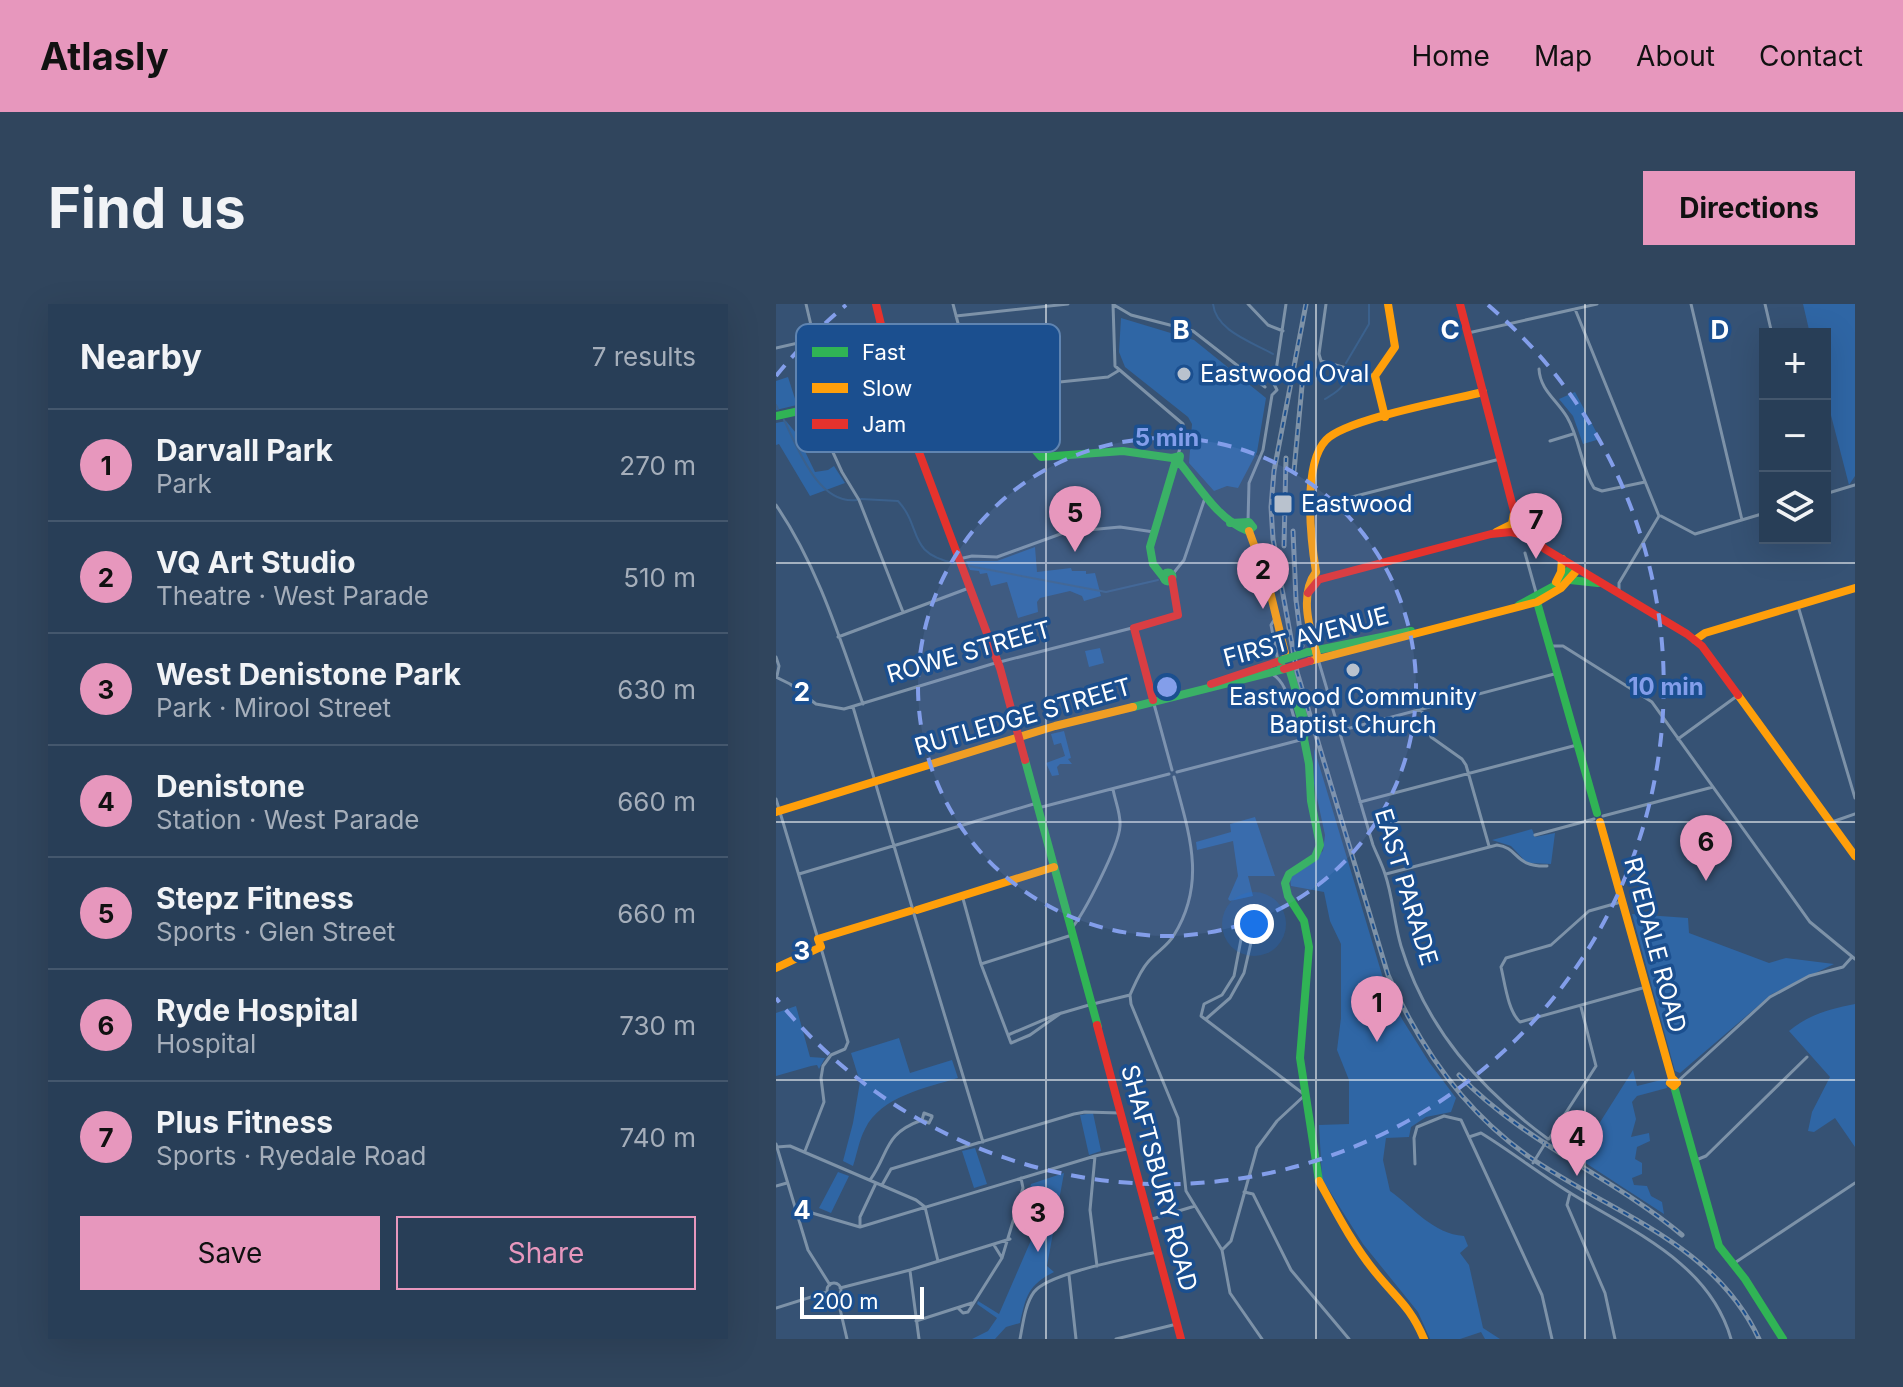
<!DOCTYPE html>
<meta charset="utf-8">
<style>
body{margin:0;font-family:Inter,sans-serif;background:#30455d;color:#f1f3f6}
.controls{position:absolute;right:24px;top:24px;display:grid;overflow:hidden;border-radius:0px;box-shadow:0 8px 32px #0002}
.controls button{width:72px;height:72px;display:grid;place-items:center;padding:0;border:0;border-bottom:2px solid #44576d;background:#283e57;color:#f1f3f6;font:40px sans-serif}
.scale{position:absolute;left:24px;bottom:20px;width:124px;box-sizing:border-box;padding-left:8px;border:4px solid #fff;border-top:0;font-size:22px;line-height:28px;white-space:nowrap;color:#fff;-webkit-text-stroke:6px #1b4f8f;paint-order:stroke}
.you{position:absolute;left:478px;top:620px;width:28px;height:28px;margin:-20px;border:6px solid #fff;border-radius:50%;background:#1a73e8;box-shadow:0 0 0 12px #1a73e833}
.badge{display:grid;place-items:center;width:52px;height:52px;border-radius:50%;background:#e797bd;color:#111;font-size:26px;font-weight:700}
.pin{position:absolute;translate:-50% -66px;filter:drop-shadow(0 2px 4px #0008)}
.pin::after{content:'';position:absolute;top:42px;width:28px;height:24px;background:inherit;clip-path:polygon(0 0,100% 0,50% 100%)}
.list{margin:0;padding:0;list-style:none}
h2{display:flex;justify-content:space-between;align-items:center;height:104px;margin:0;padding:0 32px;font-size:34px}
h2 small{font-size:26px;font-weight:400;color:#a5aeba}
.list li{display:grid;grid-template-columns:52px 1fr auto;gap:24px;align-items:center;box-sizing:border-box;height:112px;padding:0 32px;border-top:2px solid #44576d}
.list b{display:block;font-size:30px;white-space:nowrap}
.list p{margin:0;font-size:26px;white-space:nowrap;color:#a5aeba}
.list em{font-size:26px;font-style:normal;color:#a5aeba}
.actions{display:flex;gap:16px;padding:24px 32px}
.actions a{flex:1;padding:18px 0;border:2px solid #e797bd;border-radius:0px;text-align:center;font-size:28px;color:#e797bd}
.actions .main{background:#e797bd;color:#111}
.icon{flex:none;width:44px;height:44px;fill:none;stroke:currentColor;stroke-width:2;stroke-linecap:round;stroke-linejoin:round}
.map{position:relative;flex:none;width:1079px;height:1035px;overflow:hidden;border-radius:0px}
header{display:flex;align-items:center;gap:48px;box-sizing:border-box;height:112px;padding:0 40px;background:#e797bd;color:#111}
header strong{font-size:38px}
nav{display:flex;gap:44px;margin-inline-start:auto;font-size:28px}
.intro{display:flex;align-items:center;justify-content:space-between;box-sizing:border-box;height:192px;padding:0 48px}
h1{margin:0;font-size:56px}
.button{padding:20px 36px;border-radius:0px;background:#e797bd;color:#111;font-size:28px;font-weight:700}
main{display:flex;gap:48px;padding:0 48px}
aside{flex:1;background:#283e57;border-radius:0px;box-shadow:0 8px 32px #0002}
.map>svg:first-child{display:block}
.green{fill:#2f66a5}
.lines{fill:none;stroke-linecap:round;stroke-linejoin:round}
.stream{stroke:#3b618d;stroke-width:2}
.street{stroke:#7d92a8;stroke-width:3}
.fast{stroke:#30b455;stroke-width:8}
.slow{stroke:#ff9f0a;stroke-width:8}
.jam{stroke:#e5322d;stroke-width:8}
.rail-casing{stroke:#7e92a7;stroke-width:5}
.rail{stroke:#1b4f8f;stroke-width:2;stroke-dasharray:6;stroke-linecap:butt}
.street-bridge{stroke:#7d92a8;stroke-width:3}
.fast-bridge{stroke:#30b455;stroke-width:8}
.jam-bridge{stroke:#e5322d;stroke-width:8}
.grid{fill:none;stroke:#fff;stroke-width:2;stroke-opacity:0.55}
.ring{fill:none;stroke:#839eea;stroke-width:4;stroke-dasharray:14 10}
.poi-dot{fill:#b9c2ce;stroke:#1b4f8f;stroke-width:3}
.labels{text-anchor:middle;stroke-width:7;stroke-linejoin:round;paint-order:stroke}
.poi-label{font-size:24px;fill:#fff;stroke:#1b4f8f;text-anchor:start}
.street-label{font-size:24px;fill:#fff;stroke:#1b4f8f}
.key{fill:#1b4f8f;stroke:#5f84b1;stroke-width:2}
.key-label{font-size:22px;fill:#fff}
.grid-label{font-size:26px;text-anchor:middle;font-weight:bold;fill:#fff;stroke:#1b4f8f;stroke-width:7;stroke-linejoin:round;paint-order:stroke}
.centre{fill:#839eea;stroke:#1b4f8f;stroke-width:4}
.ring-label{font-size:24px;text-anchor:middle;font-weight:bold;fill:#839eea;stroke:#1b4f8f;stroke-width:7;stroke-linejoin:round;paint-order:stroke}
</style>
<header>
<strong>Atlasly</strong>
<nav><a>Home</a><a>Map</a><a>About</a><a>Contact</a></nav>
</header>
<div class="intro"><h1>Find us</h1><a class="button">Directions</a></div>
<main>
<aside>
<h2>Nearby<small>7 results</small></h2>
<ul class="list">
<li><span class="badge">1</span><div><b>Darvall Park</b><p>Park</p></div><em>270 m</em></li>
<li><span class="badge">2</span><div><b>VQ Art Studio</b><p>Theatre · West Parade</p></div><em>510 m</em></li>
<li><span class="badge">3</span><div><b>West Denistone Park</b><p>Park · Mirool Street</p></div><em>630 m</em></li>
<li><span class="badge">4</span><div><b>Denistone</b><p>Station · West Parade</p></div><em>660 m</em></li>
<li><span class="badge">5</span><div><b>Stepz Fitness</b><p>Sports · Glen Street</p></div><em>660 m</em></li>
<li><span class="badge">6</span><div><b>Ryde Hospital</b><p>Hospital</p></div><em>730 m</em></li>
<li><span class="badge">7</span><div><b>Plus Fitness</b><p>Sports · Ryedale Road</p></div><em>740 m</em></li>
</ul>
<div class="actions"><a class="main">Save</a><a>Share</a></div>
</aside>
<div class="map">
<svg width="1079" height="1035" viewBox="0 0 1079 1035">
<rect width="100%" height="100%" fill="#365274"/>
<path class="green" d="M1027,0H1079V172L1073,181L1049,88V30H1034Z
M345,14L418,36L490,94L481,148L462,184L451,182L438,187L413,159L416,120L412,113L349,63L343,48Z
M12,73L21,101L0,106V77Z
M799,88L824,135L807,140L797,112L783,95Z
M10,117L20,129L39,168L52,166L58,162L69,179L34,192L3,140L0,141V119Z
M259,243L261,268L295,264L296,267H310V270L319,269L325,292L308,297L306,292L294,287L264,294L261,298L262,308L242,314L231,278L215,282L211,269L204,270L203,267L194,266L190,257H221Z
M324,344L328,359L313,363L309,347Z
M288,427L295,454L292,455L296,460H284L281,463L283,471L276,472L270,459L289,452L285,439L278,441L275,430Z
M538,444L607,674L626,715L653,758L680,794L675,808L650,813L635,823L633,833L610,834L607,856L614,887C638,904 657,930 688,932L692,942L684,949L693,961L707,1024L724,1035H709L705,1028L684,1035H654L642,1008L587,940L546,875L543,821L573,820V776L561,746L565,714V640L554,617L548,588L515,582L514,574L547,547L549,531L538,480Z
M479,513L499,572H472L477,592L454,597L452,595L462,572L457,537L421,546L420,538L455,528L454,520Z
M756,525L759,533L779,529L775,560L751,559L735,542L716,536Z
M856,610L912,614L913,629L993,659L1010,654L1058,660L996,690L904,769L899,767Z
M1079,700V843L1059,814L1038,828L1032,827L1036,808L1054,773L1013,727C1033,710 1055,705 1079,700Z
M20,702L34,753L49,754L43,765L41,761L35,762L0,772V709Z
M123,734L134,769L176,756L182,774C150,784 105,792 89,825C83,836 81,850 77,862L67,857L77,819L84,778L75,749Z
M857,766L861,782L889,775L891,784L861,792L856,798L860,815L855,833L873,829L874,837L861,843L859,855L866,859V870L856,874L858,881L871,882L875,892L886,898L888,910L791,847L775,841L777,837L786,841L796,825L788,819L797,808L821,823Z
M317,809L325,847L313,851L304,811Z
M199,844L211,880L198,884L186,847Z
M62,868L73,872L55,909L43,904Z
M288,869L271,962L278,968C252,981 250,992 244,1019L230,1023L219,1035H196L212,1027L221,1014L201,1000L202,997L223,1010L256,934L243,926L255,880Z"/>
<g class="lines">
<path class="stream" d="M437,0C440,27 476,38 497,50
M570,59L593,20V0
M549,95C556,91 569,84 569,74
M0,101L2,105
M8,116C22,144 42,201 81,196
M85,195L122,197C147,224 130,249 178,259
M193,262L330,288L382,276"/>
<path class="street" d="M30,0L38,34
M177,0L195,69
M337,0L339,62L407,120L408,130L402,151
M472,0L492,21L507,27
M550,0L543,50L545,57L599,72
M915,0L966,216
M989,0L996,30
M338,1L355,11L417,27L489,83
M799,5L883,212
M180,12L292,0
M692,29L821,0
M0,44L105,20
M763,65C764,86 781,96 791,113C804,135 805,163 818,184L826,187L869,178
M214,88L225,84L332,73L342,67
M37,105L66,168L83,196L127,308
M774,137L797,130
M1049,190L1079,181
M0,201C41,261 63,332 87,400
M537,203L724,155
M885,212L919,230L989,209
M472,218L473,179L487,146L496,91L501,86L498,80L510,0
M749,249L761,292
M183,255L196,252L221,253L290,228L344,223L378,228
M396,271L408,256L430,191
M843,289V279L883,212
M1022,302L1079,494
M500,313L495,321L502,357
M62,333L193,284
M775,342H787L876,398L1034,618L1079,655
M0,353L3,362L1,372
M542,355L597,541C601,551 606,560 609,570C617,593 618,619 625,642C650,724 704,785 772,835
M0,373L14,380L40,400L68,405L216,360L356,324
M378,400L396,466
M77,403L136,603
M645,405L655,433L686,455L690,461L713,542
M563,427L782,369
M902,435L961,392
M401,468L528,435C513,417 517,382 496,370
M0,495L42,635
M584,498L801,441
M262,504L393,470
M827,512L937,483
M1056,518L1079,510
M759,531L818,515
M23,570L261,499
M610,570L721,541C744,544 737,563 771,562
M186,591L205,660L235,739L254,731L285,709
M845,598L813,607L775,641L730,654L725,663C729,680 732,707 744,718L870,683
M138,610L207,838
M295,625C308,610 343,542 344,522C345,510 339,497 337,485
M205,660L296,631
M354,691L355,700L402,814L410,887L446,946L454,989L486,1035
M317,700L354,691C359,680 364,667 372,658C380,648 392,642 398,631C431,578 413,529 398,473
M430,715L454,694L468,669L477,630L474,626H469L466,630L458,672L446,691L428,700L425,712L529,791L501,817L481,844L455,937L446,946
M232,731L279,711L313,701
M901,778L994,693L1033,672L1067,663L1076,653
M146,816L148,809L156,812
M693,833L705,829C736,848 765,871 796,890C858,928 934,960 955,1035
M773,835L820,762L805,703
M0,840L32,946L54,981
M1,843L14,842L140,896L149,903L162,957
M29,847L48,798L45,774L47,762L55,751L69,745L72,738L45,644
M319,852L314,906L321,962
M920,856L930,852L1031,753
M639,860L638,834L641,823L668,812L685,816L766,991L776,1035
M94,876C114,848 107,830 146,816L153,819L156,813
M106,881L115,865L298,810L309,808L344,809
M0,882L11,879
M468,888L477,890L515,966L573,1035
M794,889L791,901L829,989L839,1035
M21,909H36L84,923L319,852L355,844
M373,916L419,902
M84,923V913L100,879
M218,941L226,954
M957,960L1079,879
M134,967L143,1035
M293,971L300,1035
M51 986a7 7 0 1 1 14 0a7 7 0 1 1-14 0Z
M64,984L134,966L234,935
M61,992L71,1035
M0,1004L51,988
M182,1004L187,1009L192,1008L226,954L247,884L245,874
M140,1017L196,999
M244,1035C247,1020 249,1000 258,988C272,969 355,954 381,948
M340,1035L401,1020"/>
<path class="fast" d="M0,112L195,69L265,153L347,147L396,154
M396,154L404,152L403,158C423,182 442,216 472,227L477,223L473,218L454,219
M387.5 273a4.5 4.5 0 1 1 9 0a4.5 4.5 0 1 1-9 0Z
M388,274L377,260L374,243L399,159
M794,276L822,279
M761,298L821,509
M743,301L778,282L797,262
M532,348L635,327
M514,367L530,421L528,435L533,460L535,497L544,541L539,553L513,570L509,579L512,592L528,617L533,643L524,754L543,877
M521,401L528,425
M357,403L508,365L502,357
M249,456L322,723
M898,782L943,942L969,975L1007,1035"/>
<path class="slow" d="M609,113L599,72L619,43L612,0
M473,227L492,279L509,349
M720,228L736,220L738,209
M540,268C535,237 526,161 550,136C570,115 675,96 707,88
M540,268C522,292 535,329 542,355
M780,278L785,268L786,255
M919,336L929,329L1079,284
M534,357L761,298L785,284L802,265
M962,391L1079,552
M0,508L279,422L357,403
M824,518L896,775
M141,606L278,563
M0,664L45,643L42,635L134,607
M897,775L901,779L898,782L894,779Z
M543,877C560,908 577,941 600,969C621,995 634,1002 648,1035"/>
<path class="jam" d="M100,0L123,95L224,364L249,456
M684,0L738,207L749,226L769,245L911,330L926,342L962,391
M545,275L715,230L735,228L755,233
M532,289L541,278
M435,380L504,357
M377,396L358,324L402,311L396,275
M321,721L405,1035"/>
<defs>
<path id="rail" d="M530,0L498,167L495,203L497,235L521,368L612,671C643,742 688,807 752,852C834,909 938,938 983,1035
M518,167L527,71
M517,227L520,296L526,342
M508,242L510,154
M683,771C747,838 835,872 906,931"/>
</defs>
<use href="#rail" class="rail-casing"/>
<use href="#rail" class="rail"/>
<path class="street-bridge" d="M757,859L770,838"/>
<path class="fast-bridge" d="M506,356L532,348"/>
<path class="jam-bridge" d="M508,365L534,357"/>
</g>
<path class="grid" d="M270,0V1035M540,0V1035M809,0V1035M0,259H1079M0,518H1079M0,776H1079"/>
<circle cx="391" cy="383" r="249" fill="#839eea" fill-opacity=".12"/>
<g class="ring">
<circle cx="391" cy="383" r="249"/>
<path d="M0 72A499 499 0 0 1 70 1M712 1A499 499 0 1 1 0 694"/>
</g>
<g class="poi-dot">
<circle cx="408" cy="70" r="8"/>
<rect x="497" y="190" width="20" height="20" rx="4"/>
<circle cx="577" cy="366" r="8"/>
</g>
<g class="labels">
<g class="poi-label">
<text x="424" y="78">Eastwood Oval</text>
<text x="525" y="208">Eastwood</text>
<text x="577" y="401" text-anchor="middle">Eastwood Community<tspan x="577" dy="28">Baptist Church</tspan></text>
</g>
<g class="street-label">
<text transform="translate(530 333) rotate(-15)" y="8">FIRST AVENUE</text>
<text transform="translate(193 348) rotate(-16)" y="8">ROWE STREET</text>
<text transform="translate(247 413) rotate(-16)" y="8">RUTLEDGE STREET</text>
<text transform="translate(630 583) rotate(73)" y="8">EAST PARADE</text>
<text transform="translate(879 641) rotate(75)" y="8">RYEDALE ROAD</text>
<text transform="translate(383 874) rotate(75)" y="8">SHAFTSBURY ROAD</text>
</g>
</g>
<rect x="20" y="20" width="264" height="128" rx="12" class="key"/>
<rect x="36" y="43" width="36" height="10" fill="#30b455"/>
<rect x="36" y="79" width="36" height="10" fill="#ff9f0a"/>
<rect x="36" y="115" width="36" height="10" fill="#e5322d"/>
<g class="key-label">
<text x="86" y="56">Fast</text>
<text x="86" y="92">Slow</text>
<text x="86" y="128">Jam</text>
</g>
<g class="grid-label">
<text x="405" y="35">B</text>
<text x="674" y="35">C</text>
<text x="944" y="35">D</text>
<text x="26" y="397">2</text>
<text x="26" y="656">3</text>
<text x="26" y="915">4</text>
</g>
<circle cx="391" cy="383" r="12" class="centre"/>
<g class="ring-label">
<text x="391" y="142">5 min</text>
<text x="890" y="391">10 min</text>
</g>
</svg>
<div class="controls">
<button>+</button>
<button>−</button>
<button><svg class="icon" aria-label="layers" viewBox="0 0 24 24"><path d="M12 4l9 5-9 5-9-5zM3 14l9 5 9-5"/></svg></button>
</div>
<div class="scale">200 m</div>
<div class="you"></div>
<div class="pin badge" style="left:601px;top:738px">1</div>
<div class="pin badge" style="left:487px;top:305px">2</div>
<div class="pin badge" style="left:262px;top:948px">3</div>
<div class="pin badge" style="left:801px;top:872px">4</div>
<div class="pin badge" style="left:299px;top:248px">5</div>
<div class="pin badge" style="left:930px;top:577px">6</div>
<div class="pin badge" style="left:760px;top:255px">7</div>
</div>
</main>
